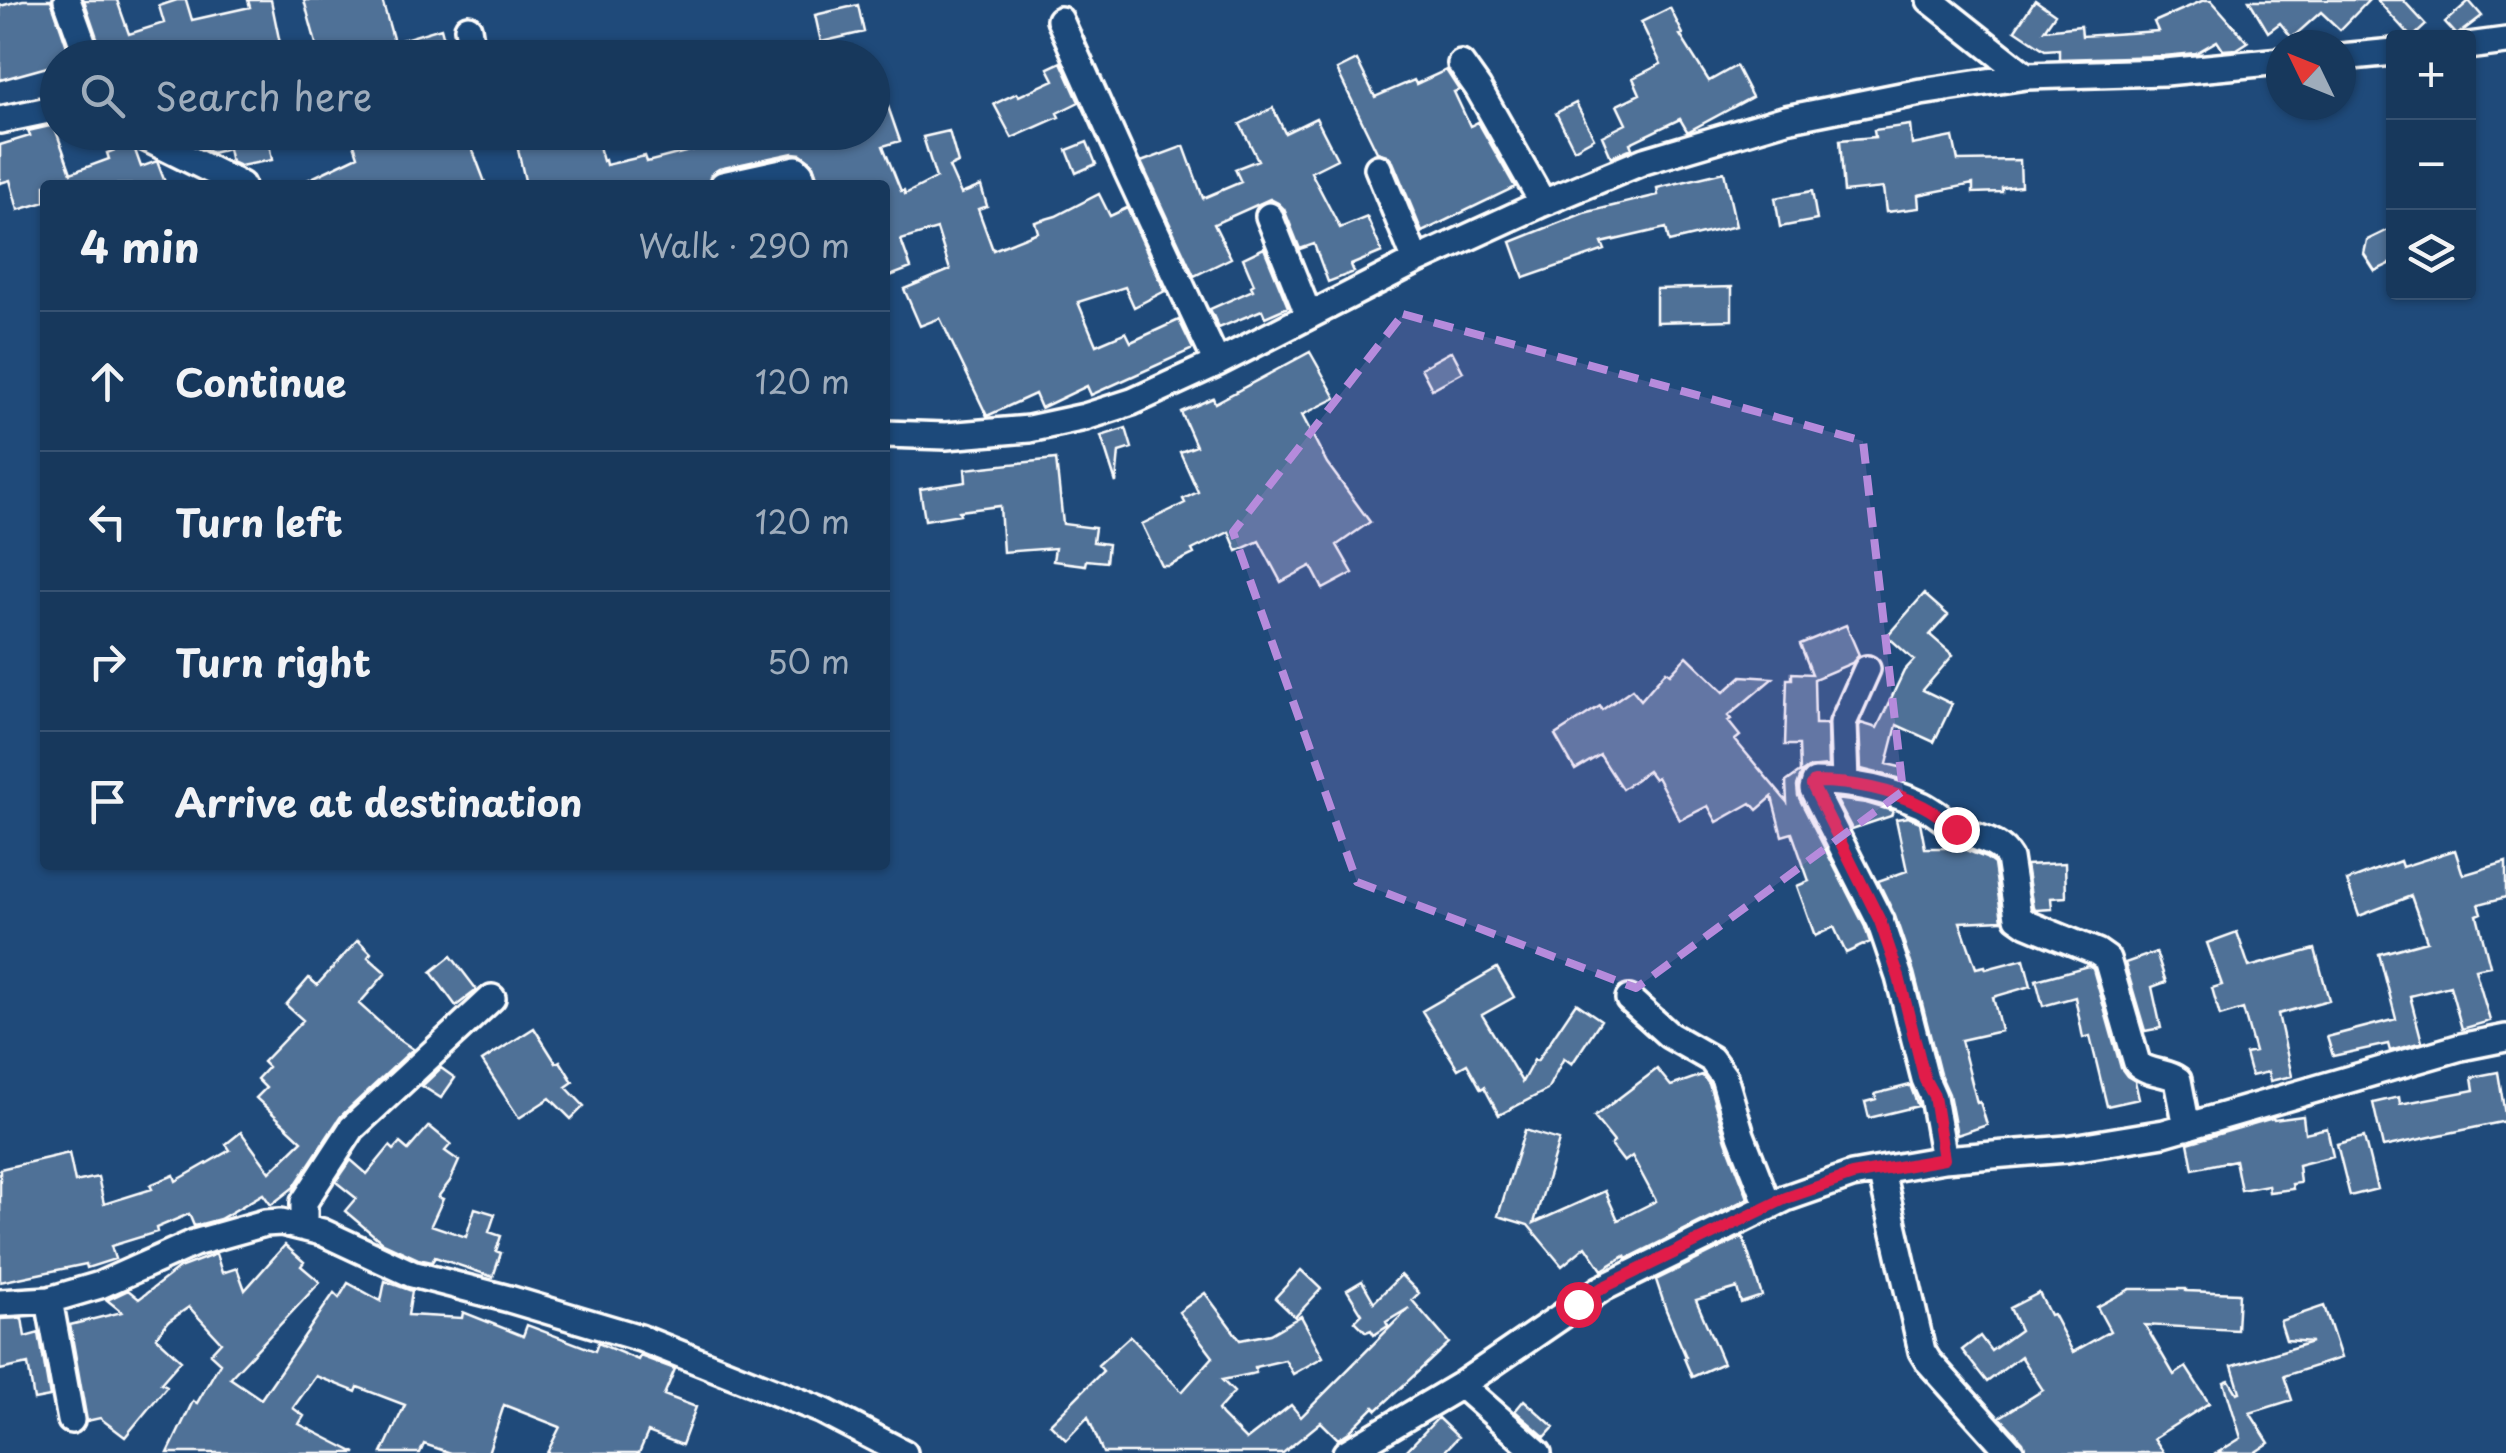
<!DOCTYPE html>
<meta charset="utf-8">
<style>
body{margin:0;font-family:"Playpen Sans",sans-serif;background:#244365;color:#f1f3f6}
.controls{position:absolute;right:30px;top:30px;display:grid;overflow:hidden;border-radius:10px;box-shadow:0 2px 8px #0004}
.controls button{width:90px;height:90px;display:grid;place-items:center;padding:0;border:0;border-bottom:2px solid #365272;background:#17385c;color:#f1f3f6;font:50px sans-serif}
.compass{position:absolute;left:2266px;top:30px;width:90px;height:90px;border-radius:50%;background:#17385c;box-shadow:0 2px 8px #0004;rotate:313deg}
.stop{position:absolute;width:30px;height:30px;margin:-22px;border:8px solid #e11d48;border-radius:50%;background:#fff}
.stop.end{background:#e11d48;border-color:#fff;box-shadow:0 2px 10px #0008}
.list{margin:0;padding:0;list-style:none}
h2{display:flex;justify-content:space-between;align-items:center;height:130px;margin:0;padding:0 40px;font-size:42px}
h2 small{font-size:32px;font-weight:400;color:#9eacbb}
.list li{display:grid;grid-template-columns:65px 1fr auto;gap:30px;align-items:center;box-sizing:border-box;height:140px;padding:0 40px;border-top:2px solid #365272}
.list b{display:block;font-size:38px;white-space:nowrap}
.list em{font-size:32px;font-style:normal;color:#9eacbb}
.icon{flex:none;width:55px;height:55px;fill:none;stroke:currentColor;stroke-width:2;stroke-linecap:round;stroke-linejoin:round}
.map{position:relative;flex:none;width:2506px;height:1453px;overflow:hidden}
.search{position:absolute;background:#17385c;box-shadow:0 2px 8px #0004;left:40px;top:40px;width:850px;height:110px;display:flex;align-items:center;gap:25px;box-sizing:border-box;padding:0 35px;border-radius:55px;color:#9eacbb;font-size:38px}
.panel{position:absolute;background:#17385c;box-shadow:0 2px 8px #0004;left:40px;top:180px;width:850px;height:690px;border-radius:10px}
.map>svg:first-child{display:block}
.building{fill:#507197;stroke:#fff;stroke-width:2.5}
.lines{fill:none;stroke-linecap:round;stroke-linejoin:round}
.minor-casing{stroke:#fff;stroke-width:32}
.minor{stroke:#1f4a7a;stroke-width:25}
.route{stroke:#e11d48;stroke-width:12}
.marked{fill:#b68bdc;fill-opacity:0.2;stroke:#b68bdc;stroke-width:8;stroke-dasharray:20 12;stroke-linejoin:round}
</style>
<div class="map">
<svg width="2506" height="1453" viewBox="0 0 2506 1453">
<rect width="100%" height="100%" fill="#1f4a7a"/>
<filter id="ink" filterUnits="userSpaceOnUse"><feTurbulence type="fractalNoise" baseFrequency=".01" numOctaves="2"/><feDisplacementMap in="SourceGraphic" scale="20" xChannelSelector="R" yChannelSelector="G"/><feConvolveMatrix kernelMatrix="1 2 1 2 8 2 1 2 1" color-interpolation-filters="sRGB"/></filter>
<g filter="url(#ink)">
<path class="building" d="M23,0H51L71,58H58V64L0,80V6Z
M84,0H117L129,34L164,23L159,6L177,0H186L192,20L250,7L248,0H271L283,58H215L214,52L193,58H137L135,51L117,58H104Z
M304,0H382L394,42L441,28L449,58H320Z
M2035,0L2055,14L2044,30L2081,26L2082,36L2158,31L2154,22L2204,0H2211L2248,42L2237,49L2223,50L2217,41L2196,53L2164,56L2059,59V49L2045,50L2015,30Z
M2249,0H2369L2340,30L2321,12L2292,38L2280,23L2268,32Z
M2377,0H2403L2426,25L2412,38Z
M2469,1L2482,16L2457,35L2445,22Z
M858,5L864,32L821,42L815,15Z
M1670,8L1683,34L1680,35L1709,81L1736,66L1752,97L1689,131H1687L1680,119L1630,143L1632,148L1611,157L1602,136L1626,124L1617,105L1640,94L1633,78L1661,64L1641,22Z
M1357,60L1375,97L1414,80L1416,84L1446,70L1459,90L1454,92L1470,126L1478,122L1515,187L1422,232L1393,162L1387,155L1377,152L1337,70Z
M1061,62L1079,102L1057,113L1059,117L1012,138L994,104L1017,93L1019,96L1054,80L1048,68Z
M875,69L900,141L883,146L901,191L904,190L905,194L936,178L923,137L949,131L958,163L949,167L961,194L981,186L987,206L978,209L993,250L1038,232L1035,222L1056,216L1099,194L1110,216L1127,208L1165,291L1134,307L1125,287L1078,302L1096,345L1126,332L1131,342L1179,320L1193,349L1091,395L1087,386L1041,408L1035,394L987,416L940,318L920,326L904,289L950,270L937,229L901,240L911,268L885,278V185H820L812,162L801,154L793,153L719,169L711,174L707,185H526L514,132H565L566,137L582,132H595L603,161L605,160L606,165L645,156L647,162L716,144L715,139L733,132H872V70Z
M1576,103L1594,138L1574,149L1556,113Z
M1273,108L1285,133L1316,118L1337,159L1311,172L1340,228L1367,217L1382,252L1351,265L1354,272L1328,282L1314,244L1300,249L1284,209L1278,203L1270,199L1214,224L1231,258L1194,276L1141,162L1184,146L1203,198L1241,182L1235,169L1258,160L1240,124Z
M54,125L71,173L109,159L107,153L125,146L135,150L141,167L157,161L166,185H45V202L18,210L10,180L0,183V145L30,136L28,131Z
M1910,125L1912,145L1953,137L1958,161L2020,160L2021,186L2002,188V192L1973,193V184L1918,195L1919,208L1886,212L1883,188L1844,192L1840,140L1875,137L1874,130Z
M189,132H267L272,160L240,166L231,162L228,149L212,153L191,142Z
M350,132H506L507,139L472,148L486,185H297L358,156Z
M1087,142L1096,164L1076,173L1067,150Z
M1724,172L1736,226L1669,242L1666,228L1602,243L1605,250L1524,278L1511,242L1584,213L1658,195L1657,188Z
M1812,191L1817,220L1780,227L1775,198Z
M2394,227V262L2375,271L2364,254L2367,240Z
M1264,248L1288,307L1265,317L1262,310L1219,328L1210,309L1253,290L1251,286L1254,284L1243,258Z
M1732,287V320L1656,322V289Z
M1452,351L1463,372L1432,389L1421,368Z
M1310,352L1336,398L1302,415L1327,463L1370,522L1337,545L1353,573L1323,589L1311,566L1281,582L1259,541L1237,551L1229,532L1192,550L1194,554L1169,566H1162L1142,524L1185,503L1183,499L1198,492L1180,452L1196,446L1181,412L1213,398L1215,403Z
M1126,428L1132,448L1119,452L1116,483L1101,436Z
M1056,459L1063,524L1095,528L1093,542L1108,544L1106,562L1086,560L1085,565L1053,561L1055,548L1003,552L1000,506L959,511L960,514L925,520L920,489L966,482L965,469Z
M1924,594L1948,615L1930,635L1953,655L1923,690L1952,704L1934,742L1897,725L1887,764L1904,768L1901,779L1861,769L1859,726L1861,723L1877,728L1904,671L1914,660L1887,636Z
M1846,625L1859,655L1852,663L1814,679L1815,724H1827L1828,766L1808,768L1802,772L1797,786L1798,796L1865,927L1870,942L1846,953L1834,927L1815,936L1797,886L1809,881L1792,833L1782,836L1772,797L1757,810L1751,803L1717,822L1708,806L1680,820L1657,777L1654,779L1648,771L1622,789L1600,755L1575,770L1555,735L1600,706L1602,710L1632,689L1641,700L1666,671L1670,674L1687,656L1724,692L1742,676L1773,678L1728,716L1731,719L1728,721L1740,736L1735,740L1787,802L1786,782L1800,772L1799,745H1785L1787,679H1792V673L1812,674L1800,644Z
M1836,799L1866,803L1893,811L1891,816L1852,829Z
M1908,817L1920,822L1925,848H1961L1986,858L1994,864L2002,920L1960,922L1976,968L1985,966L1986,969L2024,959L2031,986L1993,997L2001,1031L1961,1040L1977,1103L1980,1102L1987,1125L1957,1135L1949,1094L1940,1074L1914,972L1895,916L1878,881L1907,871L1896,819Z
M2455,850L2463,875L2506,862V897L2479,904L2482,913L2477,915L2490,966L2475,969L2490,1021L2462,1029L2450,986L2410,996L2422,1042L2390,1051L2388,1044L2333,1056L2327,1037L2396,1019L2379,954L2427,941L2411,896L2359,916L2347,881L2400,861L2402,867Z
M2065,863L2066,897L2051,898L2052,909L2036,910L2033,908L2026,865Z
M2237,932L2249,967L2315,949L2329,1000L2278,1014L2292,1076L2270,1081L2268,1072L2251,1076L2245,1054L2255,1052L2243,1009L2220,1016L2212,988L2222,985L2207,943Z
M358,940L371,953L368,957L386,973L359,1004L397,1038L413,1049L341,1116L294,1187L271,1205L263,1194L220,1219L194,1226L189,1214L156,1228L157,1232L111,1246L115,1259L87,1268L86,1264L0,1282V1169L69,1153L75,1182L98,1177L104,1204L152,1189L150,1185L174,1175L176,1181L230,1150L226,1144L241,1132L270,1172L302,1141L256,1098L266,1088L257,1079L268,1067L263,1062L303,1020L286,1005L309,978L317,985Z
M2156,952L2166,982L2152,987L2161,1028L2145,1031L2125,963Z
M451,956L477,990L456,1006L431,972Z
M2088,966L2093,969L2121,1068L2127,1076L2135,1081L2139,1099L2107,1106L2090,1036L2083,1038L2075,997L2043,1006L2036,980Z
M1497,968L1514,997L1482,1015L1522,1082L1534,1060L1537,1061L1576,1003L1601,1020L1572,1064L1564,1058L1547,1090L1499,1115L1484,1087L1481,1089L1467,1064L1458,1069L1422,1011Z
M534,1028L556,1063L560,1061L573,1082L566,1087L584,1106L571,1119L550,1098L519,1118L482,1061Z
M441,1068L455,1078L441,1098L422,1086Z
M1657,1069L1671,1086L1702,1075L1709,1084L1726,1141L1748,1198L1626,1259L1625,1256L1602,1270L1586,1246L1562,1266L1528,1225L1498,1216L1525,1130L1559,1140L1534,1223L1605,1191L1618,1220L1656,1201L1632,1156L1624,1162L1611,1145L1614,1142L1594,1117Z
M2498,1072L2506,1121L2383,1147L2373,1103L2399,1097L2400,1104L2474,1090L2472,1077Z
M1910,1085L1918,1106L1869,1118L1865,1102L1876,1099L1875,1094Z
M2303,1116L2305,1133L2327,1128L2333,1156L2298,1165L2300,1183L2292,1184L2293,1189L2269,1192L2268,1185L2241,1190L2235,1160L2193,1169L2188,1143L2273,1118L2274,1120Z
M429,1126L451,1144L445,1151L459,1161L450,1181L438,1197L443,1199L431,1225L466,1237L475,1208L495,1214L489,1232L501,1236L496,1251L501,1253L493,1277L435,1257L432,1262L418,1259L383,1243L345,1211L356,1198L336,1182L351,1160L367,1174L390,1146L394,1150L400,1143L408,1150Z
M2364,1137L2377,1189L2350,1196L2337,1144Z
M1743,1237L1762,1296L1741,1303L1737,1288L1696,1300L1723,1363L1692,1377L1684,1358L1686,1357L1666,1310L1656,1280Z
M285,1245L304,1262L301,1266L320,1282L230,1378L261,1399L334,1293L339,1298L348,1283L381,1301L385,1281L412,1291L408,1315L462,1318L463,1312L523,1336L527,1325L595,1351L598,1343L638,1360L640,1356L675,1369L664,1395L696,1407L682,1445L648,1432L639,1453H547L560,1427L504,1405L488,1453H451L424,1444L420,1453H382L405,1405L358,1387L356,1392L316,1376L293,1408L304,1416L299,1424L356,1453H168L193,1401L197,1403L220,1363L210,1354L221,1342L189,1307L169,1321L156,1337L181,1360L161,1383L167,1386L125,1437L100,1418L87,1421L70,1325L122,1312L107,1300L128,1290L139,1299L179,1268L216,1254L222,1273L237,1268L245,1290Z
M1301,1270L1321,1289L1295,1317L1275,1298Z
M1401,1275L1419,1293L1412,1300L1449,1343L1377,1410L1374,1407L1349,1432L1338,1439L1321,1422L1283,1453H1103L1088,1417L1066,1440L1050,1424L1103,1371L1098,1365L1130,1336L1182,1392L1213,1357L1179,1312L1205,1293L1240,1340L1270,1334L1301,1316L1323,1357L1293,1374L1285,1360L1255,1367L1256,1373L1222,1380L1234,1392L1218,1410L1221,1415L1246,1440L1291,1405L1301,1417L1409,1308L1386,1322L1388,1326L1374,1335L1371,1330L1366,1332L1355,1321L1362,1314L1347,1290L1362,1281L1374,1302Z
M2130,1289H2186V1291L2239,1293L2237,1330L2145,1325L2174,1375L2186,1367L2209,1403L2154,1438L2164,1453H2027L2023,1442L2000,1417L2043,1390L2021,1356L1987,1382L1962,1350L1980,1336L1991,1351L2020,1330L2010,1308L2039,1293L2050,1315L2053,1314L2073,1352L2110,1331L2097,1307Z
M2324,1306L2341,1358L2284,1376L2292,1400L2250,1413L2269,1443L2254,1453H2217L2241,1438L2224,1382L2229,1380L2237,1393L2240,1392L2232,1366L2312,1342L2286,1340L2280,1321Z
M22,1318L25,1337L39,1333L50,1397L34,1400L28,1364L0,1370V1319Z
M1524,1400L1554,1427L1545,1437L1515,1411Z
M1438,1418L1458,1437L1443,1453H1404Z"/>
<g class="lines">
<defs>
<path id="minor" d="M67,0L88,58
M1930,0L2026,76
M1060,20L1128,172L1217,363
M468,28L473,58
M2468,46L2506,41
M2341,57L2394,52
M1461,64L1478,88L1543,203
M0,120L58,108
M134,132L241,185
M1378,168L1416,261
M723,185L796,169L800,173L804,185
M1269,216L1309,316
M885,434L946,436L1029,429L1085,417L1132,402L1217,363L1416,261L1543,203L1644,161L1786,119L1921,92L2026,76L2165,72L2281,61
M1845,782L1843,723L1867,669
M1629,999L1669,1035L1711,1059L1724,1077L1741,1135L1769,1207
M1944,1159L1933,1097L1925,1079L1899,977L1880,921L1813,789L1815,782C1852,782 1887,789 1922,805C1936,812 1948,824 1962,831C1978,839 1999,841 2009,858L2018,917L2028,924L2097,952L2107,959L2137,1063C2148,1074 2166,1071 2178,1080L2187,1127
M1881,1171L1922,1351L1928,1361L2011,1453
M304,1226V1202L352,1128L492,998
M49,1300L71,1420
M0,1303L49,1300L100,1285L194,1243L265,1223L281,1222L322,1232L412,1274L509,1299L640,1338L823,1411L904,1453
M1461,1385L1538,1453
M1346,1453L1461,1385L1601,1289L1786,1198L1852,1175L1944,1159L2067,1149L2164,1133L2461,1047L2506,1038"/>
</defs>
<use href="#minor" class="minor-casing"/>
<use href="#minor" class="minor"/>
</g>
</g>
<g class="lines" filter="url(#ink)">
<path class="route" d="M1578,1304L1602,1288L1786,1198L1852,1175L1944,1159L1934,1096L1925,1080L1899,977L1880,921L1812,785L1814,782C1852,782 1889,789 1923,806C1935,812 1946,821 1956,829"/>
</g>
<path class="marked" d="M1403,314L1863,441L1903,791L1636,988L1357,882L1233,532Z"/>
</svg>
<div class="controls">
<button>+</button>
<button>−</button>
<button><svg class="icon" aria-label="layers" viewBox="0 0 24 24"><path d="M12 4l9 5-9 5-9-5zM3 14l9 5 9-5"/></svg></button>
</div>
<svg class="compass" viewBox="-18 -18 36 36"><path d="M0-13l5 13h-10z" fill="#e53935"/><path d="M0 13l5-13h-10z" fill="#9eacbb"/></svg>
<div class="stop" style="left:1578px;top:1304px"></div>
<div class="stop end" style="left:1956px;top:829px"></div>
<div class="search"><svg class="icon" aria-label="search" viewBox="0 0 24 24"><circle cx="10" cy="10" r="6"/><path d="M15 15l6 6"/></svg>Search here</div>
<section class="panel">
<h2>4 min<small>Walk · 290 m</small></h2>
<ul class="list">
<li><svg class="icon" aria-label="ahead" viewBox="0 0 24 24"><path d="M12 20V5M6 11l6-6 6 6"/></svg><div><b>Continue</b></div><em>120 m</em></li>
<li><svg class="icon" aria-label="left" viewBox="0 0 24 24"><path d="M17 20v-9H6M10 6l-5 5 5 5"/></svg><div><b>Turn left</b></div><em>120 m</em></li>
<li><svg class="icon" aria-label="right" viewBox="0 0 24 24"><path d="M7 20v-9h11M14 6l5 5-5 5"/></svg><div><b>Turn right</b></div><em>50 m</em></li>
<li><svg class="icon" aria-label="arrive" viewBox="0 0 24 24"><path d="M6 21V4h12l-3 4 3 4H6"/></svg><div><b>Arrive at destination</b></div></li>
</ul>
</section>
</div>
